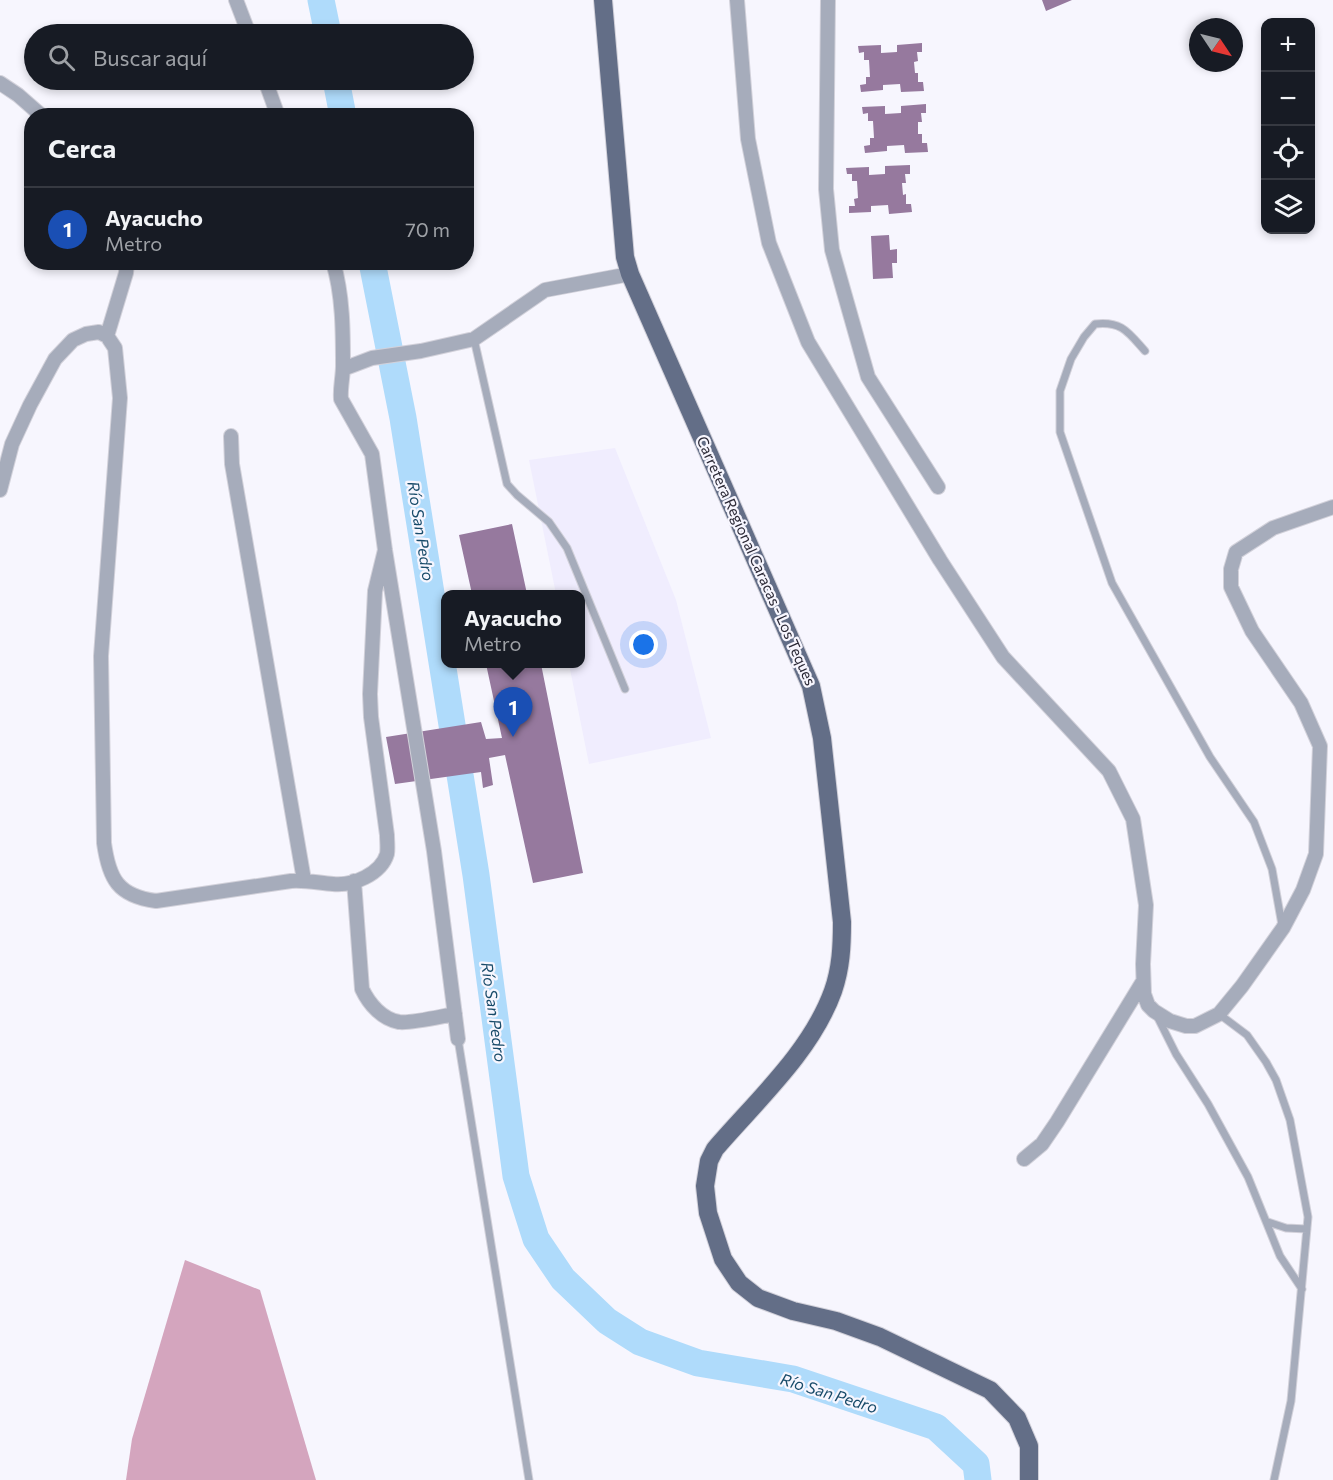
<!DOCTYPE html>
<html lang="es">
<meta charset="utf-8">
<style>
body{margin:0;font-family:Commissioner,sans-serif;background:#242831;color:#f1f3f6}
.controls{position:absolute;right:18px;top:18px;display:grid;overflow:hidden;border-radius:12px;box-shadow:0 3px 9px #0003}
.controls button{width:54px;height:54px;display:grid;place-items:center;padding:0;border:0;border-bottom:2px solid #363941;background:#171b24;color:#f1f3f6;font:30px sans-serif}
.compass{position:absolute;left:1189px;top:18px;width:54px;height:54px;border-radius:50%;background:#171b24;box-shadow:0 3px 9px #0003;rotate:125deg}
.you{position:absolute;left:644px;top:645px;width:21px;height:21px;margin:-15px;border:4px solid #fff;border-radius:50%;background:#1a73e8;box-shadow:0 0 0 9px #1a73e833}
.badge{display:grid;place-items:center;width:39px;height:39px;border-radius:50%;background:#925914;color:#fff;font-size:20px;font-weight:700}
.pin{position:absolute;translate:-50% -50px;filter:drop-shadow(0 2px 3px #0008)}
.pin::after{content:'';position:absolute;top:32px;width:21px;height:18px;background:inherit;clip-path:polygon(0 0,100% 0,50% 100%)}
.popup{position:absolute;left:441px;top:590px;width:144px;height:78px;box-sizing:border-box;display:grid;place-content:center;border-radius:12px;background:#171b24;filter:drop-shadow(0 2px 4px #0005);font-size:20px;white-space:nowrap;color:#9ea1a6}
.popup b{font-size:22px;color:#f1f3f6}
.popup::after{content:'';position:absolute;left:50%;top:100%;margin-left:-12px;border:12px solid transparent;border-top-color:#171b24}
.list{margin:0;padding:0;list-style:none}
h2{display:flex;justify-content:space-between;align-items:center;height:78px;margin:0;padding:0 24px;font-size:26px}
h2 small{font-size:20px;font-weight:400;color:#9ea1a6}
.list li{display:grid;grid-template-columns:39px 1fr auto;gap:18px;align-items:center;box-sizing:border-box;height:84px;padding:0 24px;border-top:2px solid #363941}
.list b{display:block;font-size:22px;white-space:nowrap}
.list p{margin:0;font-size:20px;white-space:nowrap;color:#9ea1a6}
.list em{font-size:20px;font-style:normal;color:#9ea1a6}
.icon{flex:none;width:33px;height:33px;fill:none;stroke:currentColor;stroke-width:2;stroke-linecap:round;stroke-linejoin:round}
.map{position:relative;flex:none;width:1333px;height:1480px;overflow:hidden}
.search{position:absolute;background:#171b24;box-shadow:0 3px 9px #0003;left:24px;top:24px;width:450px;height:66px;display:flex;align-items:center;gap:15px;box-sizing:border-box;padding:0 21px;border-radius:33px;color:#9ea1a6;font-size:22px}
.panel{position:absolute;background:#171b24;box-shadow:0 3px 9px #0003;left:24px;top:108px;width:450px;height:162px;border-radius:24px}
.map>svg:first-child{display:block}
.built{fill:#f0edfe}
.forest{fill:#d4a5be}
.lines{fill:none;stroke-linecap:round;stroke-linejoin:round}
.river{stroke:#afdbfb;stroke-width:27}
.building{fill:#96799e}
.lane-casing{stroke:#d2d1da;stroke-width:9}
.street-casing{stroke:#d2d1da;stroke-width:16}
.primary-casing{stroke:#d2d1da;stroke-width:20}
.lane{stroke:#a6acbb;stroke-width:7}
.street{stroke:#a6acbb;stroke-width:14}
.primary{stroke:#636e87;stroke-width:18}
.labels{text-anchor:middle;stroke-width:4.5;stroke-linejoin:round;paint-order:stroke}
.street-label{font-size:15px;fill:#2a2835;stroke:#f7f6fe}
.water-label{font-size:16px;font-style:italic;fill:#184b6a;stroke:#f7f6fe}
</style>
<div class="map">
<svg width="1333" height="1480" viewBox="0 0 1333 1480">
<rect width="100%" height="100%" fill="#f7f6fe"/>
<path class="built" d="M615,448L676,600L711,738L589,764L569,664H580V594H556L529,460Z"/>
<path class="forest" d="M185,1260L260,1290L316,1480H126L132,1439Z"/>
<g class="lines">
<path class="river" d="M321,0L328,34
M336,80L343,116
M372,262L403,418L476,875L516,1176L536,1239L563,1279L607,1321L640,1342L698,1363L793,1379L936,1427L976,1464L978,1480"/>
</g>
<path class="building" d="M1042,0H1072L1046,11Z
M922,43V52H917L918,61L914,62L915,73H918V82H923L924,91L901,92L900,84L883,85V90L861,92L860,85L866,84V77H870L869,60H864V52L859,53L858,46L881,45V53L897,52V45Z
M926,104V113H921L922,122H918V134H922V143H927L928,152L905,153L904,145L887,146V151L865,153L864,146L870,145V138H874L873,121H868V113L863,114L862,107L885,106V114L901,113V106Z
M910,165V174H905L906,183H902L903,195L906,194V204H911L912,212L889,214L888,205L871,206V212L849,213V206H855L854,199L858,198L857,181H852V174H847L846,168L869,167V175L885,174V166Z
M889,235L890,250L897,249V263H892L893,278L873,279L871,236Z
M512,524L527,594H472L459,535Z
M486,664H541L583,873L533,883L505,755L489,758L493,785L483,788L481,772L395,784L386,737L481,722L486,739L502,738Z"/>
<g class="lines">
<defs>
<path id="lane" d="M474,339L507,484L517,495L549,522L567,548L625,689
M1145,351C1128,332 1122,321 1095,324L1084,337L1071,359L1060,391V432L1112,583L1210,757L1254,822L1272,869L1282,925
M1219,1014L1247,1035L1266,1062L1276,1080L1290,1120L1308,1217L1291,1401L1274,1480
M1157,1016L1176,1054L1208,1104L1248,1177L1280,1256L1302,1289
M458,1039L529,1480
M1268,1222L1286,1228L1307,1229"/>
<path id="street" d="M236,0L249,34
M737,0L748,139L769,243L808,342L940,560L1003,657L1109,771L1133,819L1146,905L1143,964L1144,994L1148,1005L1154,1011L1170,1021L1186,1026H1195L1219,1014L1242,986L1283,928L1303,890L1316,854L1320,746L1301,703L1252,631L1231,587V569L1236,552L1273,528L1333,507
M828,0L826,189L832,250L868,377L938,487
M265,80L278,116
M0,83L18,95L42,116
M333,262C343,295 343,332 343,366C343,377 340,388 341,399L372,454L385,550L434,851L458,1039
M107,336L126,273L127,262
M343,369L372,358L421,351L474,339L545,290L630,274
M231,436L232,464L304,880
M0,490L12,444L30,405L55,359L73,340L86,334L99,332L107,336L115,348L120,398L101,656L104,843C109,879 118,896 156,901L291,881C306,880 319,883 333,884C353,886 381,874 387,854C388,848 387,841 387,835L371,717L370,694L375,591L385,550
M354,881L362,989C369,1004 382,1019 399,1022C409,1024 443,1016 455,1014
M1024,1159L1042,1144L1057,1122L1142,983"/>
<path id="primary" d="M603,0L625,257L630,274L811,686L822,738L842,922C842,946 841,968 833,991C811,1052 757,1100 715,1149L709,1161L705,1186L708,1213L723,1259L739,1283L758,1298L793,1311L836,1321L880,1337L990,1390L1017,1418L1029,1446V1480"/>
</defs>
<use href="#lane" class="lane-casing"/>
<use href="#street" class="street-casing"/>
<use href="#primary" class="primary-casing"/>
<use href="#lane" class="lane"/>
<use href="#street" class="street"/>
<use href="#primary" class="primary"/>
</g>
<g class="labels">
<g class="street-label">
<text transform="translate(756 561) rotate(66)" y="5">Carretera Regional Caracas - Los Teques</text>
</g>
<g class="water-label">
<text transform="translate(421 531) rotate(81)" y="6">Río San Pedro</text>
<text transform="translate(494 1012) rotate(82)" y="6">Río San Pedro</text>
<text transform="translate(829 1393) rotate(17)" y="6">Río San Pedro</text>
</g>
</g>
</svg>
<div class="controls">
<button>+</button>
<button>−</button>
<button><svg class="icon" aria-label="locate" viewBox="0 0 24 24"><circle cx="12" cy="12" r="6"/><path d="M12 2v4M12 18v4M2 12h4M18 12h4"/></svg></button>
<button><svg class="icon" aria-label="layers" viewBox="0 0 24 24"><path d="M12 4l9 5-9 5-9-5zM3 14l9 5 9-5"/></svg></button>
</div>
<svg class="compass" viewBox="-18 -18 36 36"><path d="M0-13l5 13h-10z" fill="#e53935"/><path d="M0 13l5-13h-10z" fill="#9ea1a6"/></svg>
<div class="you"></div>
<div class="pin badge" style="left:513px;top:737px;background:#1a4fb4">1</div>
<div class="popup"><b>Ayacucho</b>Metro</div>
<div class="search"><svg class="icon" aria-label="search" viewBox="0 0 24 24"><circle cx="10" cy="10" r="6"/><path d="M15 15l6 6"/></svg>Buscar aquí</div>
<section class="panel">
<h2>Cerca<small></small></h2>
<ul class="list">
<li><span class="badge" style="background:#1a4fb4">1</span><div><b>Ayacucho</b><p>Metro</p></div><em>70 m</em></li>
</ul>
</section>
</div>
